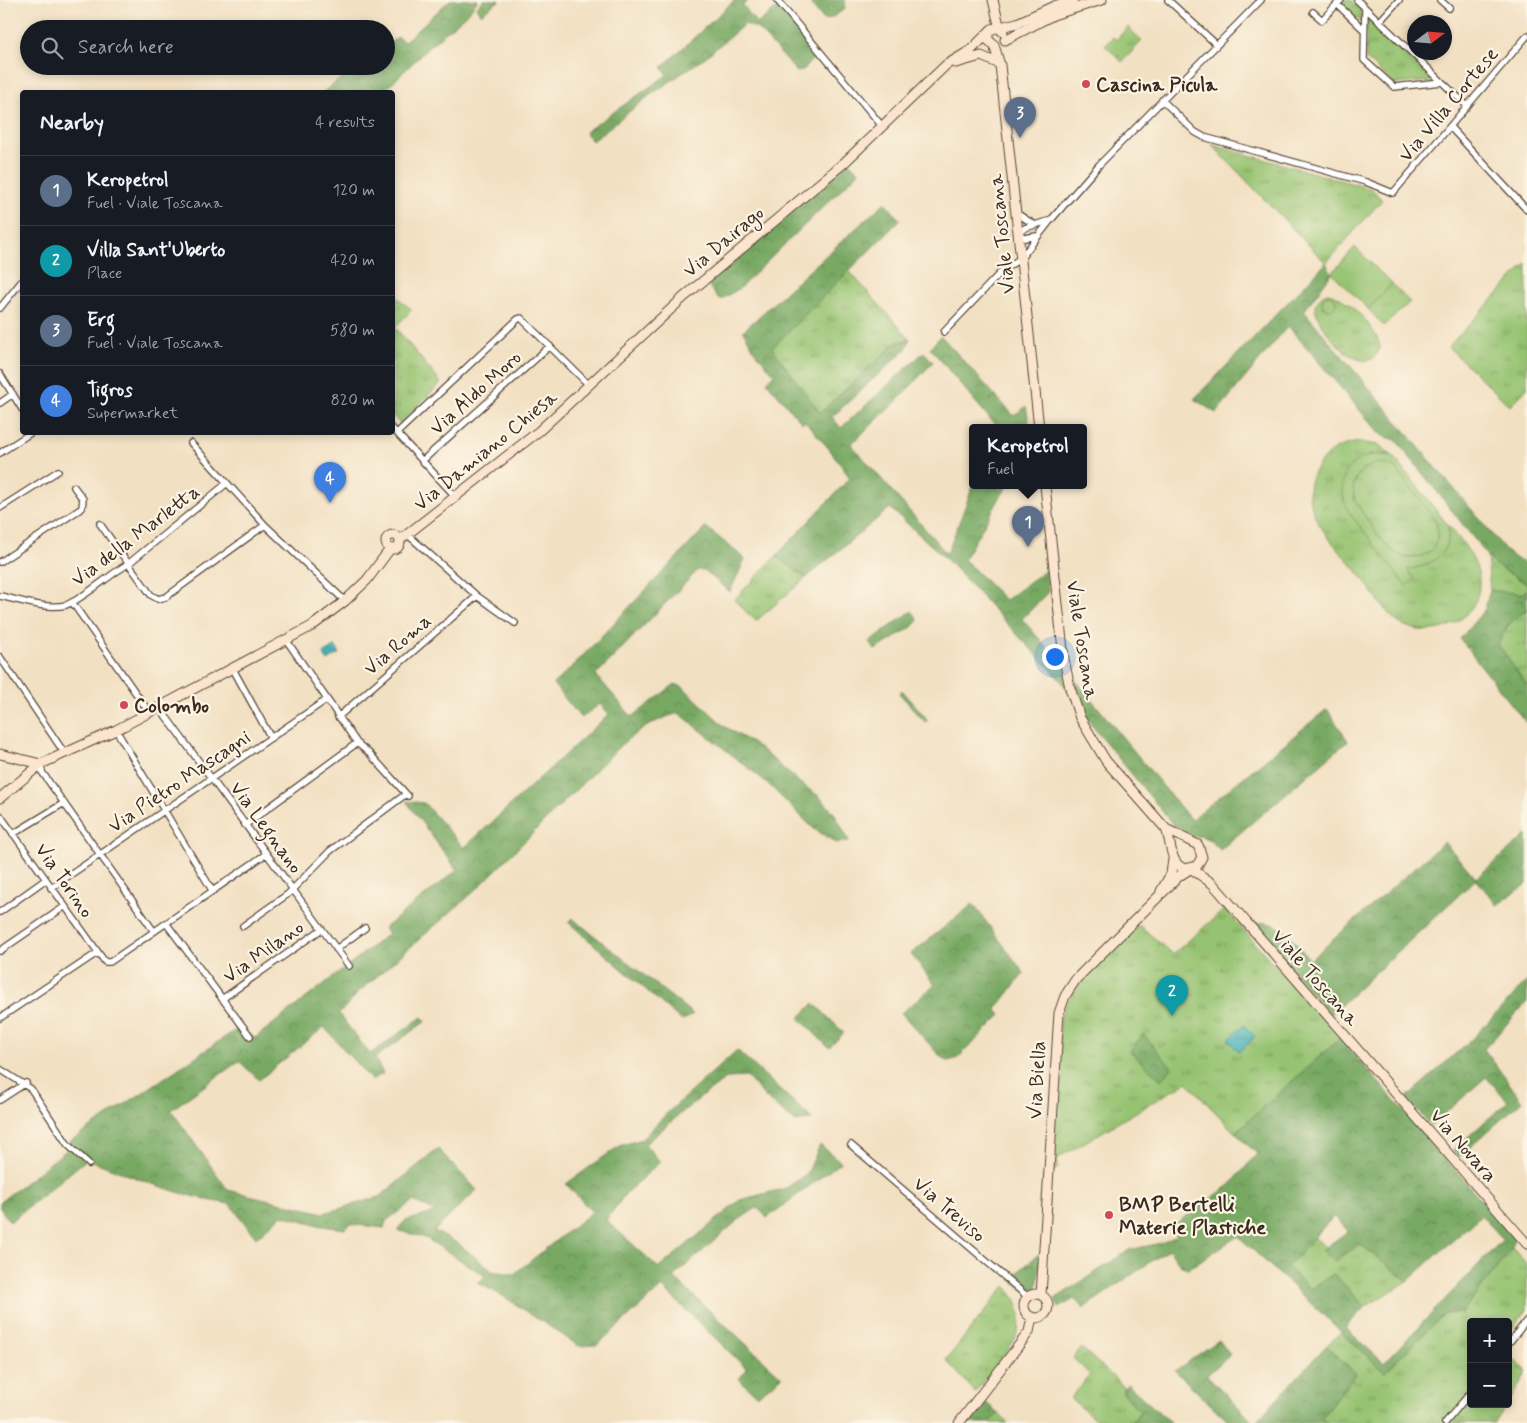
<!DOCTYPE html>
<meta charset="utf-8">
<style>
body{margin:0;font-family:Mynerve,sans-serif;background:#20242c;color:#f1f3f6}
.controls{position:absolute;right:15px;bottom:15px;display:grid;overflow:hidden;border-radius:5px;box-shadow:0 2px 8px #0003}
.controls button{width:45px;height:45px;display:grid;place-items:center;padding:0;border:0;border-bottom:1px solid #363941;background:#171b24;color:#f1f3f6;font:25px sans-serif}
.compass{position:absolute;left:1407px;top:15px;width:45px;height:45px;border-radius:50%;background:#171b24;box-shadow:0 2px 8px #0003;rotate:74deg}
.you{position:absolute;left:1054px;top:656px;width:18px;height:18px;margin:-12px;border:4px solid #fff;border-radius:50%;background:#1a73e8;box-shadow:0 0 0 8px #1a73e833}
.badge{display:grid;place-items:center;width:32px;height:32px;border-radius:50%;background:#ea580c;color:#fff;font-size:16px;font-weight:700}
.pin{position:absolute;translate:-50% -41px;filter:drop-shadow(0 1px 2px #0008)}
.pin::after{content:'';position:absolute;top:26px;width:18px;height:15px;background:inherit;clip-path:polygon(0 0,100% 0,50% 100%)}
.popup{position:absolute;left:969px;top:424px;width:118px;height:65px;box-sizing:border-box;display:grid;place-content:center;border-radius:5px;background:#171b24;filter:drop-shadow(0 1px 4px #0005);font-size:16px;white-space:nowrap;color:#9ea1a6}
.popup b{font-size:19px;color:#f1f3f6}
.popup::after{content:'';position:absolute;left:50%;top:100%;margin-left:-10px;border:10px solid transparent;border-top-color:#171b24}
.list{margin:0;padding:0;list-style:none}
h2{display:flex;justify-content:space-between;align-items:center;height:65px;margin:0;padding:0 20px;font-size:21px}
h2 small{font-size:16px;font-weight:400;color:#9ea1a6}
.list li{display:grid;grid-template-columns:32px 1fr auto;gap:15px;align-items:center;box-sizing:border-box;height:70px;padding:0 20px;border-top:1px solid #363941}
.list b{display:block;font-size:19px;white-space:nowrap}
.list p{margin:0;font-size:16px;white-space:nowrap;color:#9ea1a6}
.list em{font-size:16px;font-style:normal;color:#9ea1a6}
.icon{flex:none;width:28px;height:28px;fill:none;stroke:currentColor;stroke-width:2;stroke-linecap:round;stroke-linejoin:round}
.map{position:relative;flex:none;width:1527px;height:1423px;overflow:hidden}
.search{position:absolute;background:#171b24;box-shadow:0 2px 8px #0003;left:20px;top:20px;width:375px;height:55px;display:flex;align-items:center;gap:12px;box-sizing:border-box;padding:0 18px;border-radius:28px;color:#9ea1a6;font-size:19px}
.panel{position:absolute;background:#171b24;box-shadow:0 2px 8px #0003;left:20px;top:90px;width:375px;height:345px;border-radius:5px}
.map>svg:first-child{display:block}
.grass{fill:url(#grass-tufts);stroke:#687648}
.forest{fill:url(#forest-crowns);stroke:#5a6a40;fill-rule:evenodd}
.garden{fill:#96c371;stroke:#687648;fill-rule:evenodd}
.water{fill:url(#water-ripples);stroke:#3c6c6a}
.lines{fill:none;stroke-linecap:round;stroke-linejoin:round}
.street-casing{stroke:#564537;stroke-width:8}
.secondary-casing{stroke:#564537;stroke-width:11}
.street{stroke:#fff;stroke-width:5.5}
.secondary{stroke:#fbe5cf;stroke-width:9}
.poi-dot{fill:#d1495b;stroke:#fcf5e5;stroke-width:2}
.labels{text-anchor:middle;stroke-width:4.5;stroke-linejoin:round;paint-order:stroke}
.poi-label{font-size:20px;font-weight:bold;fill:#3b2a1e;stroke:#fcf5e5;text-anchor:start}
.street-label{font-size:20px;fill:#3b2a1e;stroke:#fcf5e5}
</style>
<div class="map">
<svg width="1527" height="1423" viewBox="0 0 1527 1423">
<defs>
<pattern id="grass-tufts" width="24" height="20" patternUnits="userSpaceOnUse" patternTransform="scale(1.25)"><rect width="24" height="20" fill="#96c371"/><path d="M3 7l-1-3M5 7V3M7 7l1-3M15 17l-1-3M17 17v-4M19 17l1-3" fill="none" stroke="#7c9f5c"/></pattern>
<pattern id="forest-crowns" width="20" height="18" patternUnits="userSpaceOnUse" patternTransform="scale(1.25)"><rect width="20" height="18" fill="#78a963"/><path d="M2 6a3 3 0 1 1 6 0M12 15a3 3 0 1 1 6 0" fill="none" stroke="#648a51"/></pattern>
<pattern id="water-ripples" width="26" height="14" patternUnits="userSpaceOnUse" patternTransform="scale(1.25)"><rect width="26" height="14" fill="#3eafb6"/><path d="M2 4q2-2 4 0t4 0M15 11q2-2 4 0t4 0" fill="none" stroke="#358f93"/></pattern>
</defs>
<rect width="100%" height="100%" fill="#fcf5e5"/>
<filter id="ink" filterUnits="userSpaceOnUse"><feTurbulence type="fractalNoise" baseFrequency=".02" numOctaves="2"/><feDisplacementMap in="SourceGraphic" scale="10" xChannelSelector="R" yChannelSelector="G"/><feConvolveMatrix kernelMatrix="1 2 1 2 8 2 1 2 1" color-interpolation-filters="sRGB"/></filter>
<filter id="wash" filterUnits="userSpaceOnUse"><feTurbulence type="fractalNoise" baseFrequency=".0096" numOctaves="4" result="noise"/><feDisplacementMap in="SourceGraphic" scale="20" xChannelSelector="R" yChannelSelector="G"/><feGaussianBlur stdDeviation="1.12" result="paint"/><feColorMatrix in="noise" values="0 0 0 0 0 0 0 0 0 0 0 0 0 0 0 0 0 1.4 0 .05"/><feComposite in="paint" operator="in"/></filter>
<g filter="url(#wash)">
<rect width="100%" height="100%" fill="#f2e0c2"/>
<path class="grass" d="M1344,0H1351L1361,10V22L1341,3Z
M1367,17L1431,79L1430,81L1394,84L1366,59Z
M1128,27L1142,41L1122,62L1105,45L1113,37L1116,40Z
M1212,145L1372,189L1382,200L1326,263Z
M1527,263V389L1510,406L1448,347Z
M849,271L910,339L896,343L820,413L771,348Z
M1392,284L1410,302L1384,326L1368,309Z
M1328,293C1346,296 1379,330 1380,348C1365,387 1314,325 1315,305L1322,295Z
M393,294L412,310L395,327L441,383L400,424L393,416Z
M1359,442L1379,445L1394,457L1386,454L1368,455L1343,500L1407,569C1432,568 1453,551 1448,525C1466,546 1489,572 1475,602C1461,630 1425,638 1399,623C1387,616 1370,588 1361,576C1337,546 1289,506 1318,466C1328,450 1341,445 1359,442Z
M1378,463L1392,466L1398,471L1436,521C1439,532 1439,545 1429,552C1394,575 1374,527 1356,503C1348,484 1358,467 1378,463Z
M776,556L806,578L756,621L734,600Z
M1487,556L1494,564L1527,584V590L1522,594L1490,590Z
M1527,609V686L1498,644L1508,625Z
M1225,909L1340,1038L1235,1133L1187,1082L1058,1158L1057,1169L1048,1173L1061,1014C1078,977 1111,952 1139,925L1173,954Z
M1314,1237L1326,1247L1322,1250L1360,1244L1408,1281L1365,1307L1334,1274L1310,1289L1287,1267Z
M1512,1248L1527,1264V1310L1508,1334V1322H1471V1404H1508L1494,1423H1327L1321,1418L1356,1374L1326,1346L1341,1332L1385,1372L1445,1313L1462,1312Z
M1005,1286C1043,1324 1000,1360 975,1392L946,1360Z
M1082,1348L1124,1387L1123,1393L1140,1412L1131,1423H1100L1070,1398L1090,1375L1073,1358Z
M1508,1355L1527,1371L1508,1404Z
M998,1413L1008,1423H989Z"/>
<path class="forest" d="M450,0H478L468,13L432,44L383,92H323L358,66H386V45L398,37L404,42Z
M483,0H500L481,14L476,8Z
M735,0H749L743,5L757,24L778,7L817,54L803,70L797,72L758,29L745,24L703,59L649,96L592,141L585,132L667,75L662,67Z
M808,0H845V9L831,18L824,20Z
M849,162L859,172L740,288L722,299H719L710,288L709,281Z
M885,202L900,220L772,348L820,413L896,343L910,339L906,349L832,417L841,428L924,352L933,362L896,402L851,444L947,554L973,486H1007L964,559L1005,600L1046,570L1048,592L1022,619L1072,676L1191,820L1327,709L1348,741L1220,850C1206,836 1203,834 1184,838L1089,722L1062,682L946,559L890,508L806,578L776,556L850,478L830,450L805,421L802,423L767,382L774,374L756,353L743,331Z
M1326,263L1332,273L1304,311L1509,554L1527,565V584L1494,564L1396,440L1381,435L1288,326L1216,413L1194,399Z
M941,336L1014,416L1026,406L1030,428H995L996,426L930,348Z
M706,527L745,559L730,592L704,570H698L596,675L632,717L675,684L683,687L724,726L760,748L800,783L820,797L835,814L849,841L837,843L814,829L766,782L679,713C657,719 640,729 622,744L476,890L360,991L339,1014L370,1054L422,1017L426,1021L375,1058L383,1074L371,1080L324,1027L259,1080L239,1061L171,1110L228,1190L324,1213L379,1197L438,1149L477,1190L434,1231L459,1244L492,1271L514,1274L592,1212L566,1184L619,1146L642,1139L665,1115L737,1050L812,1119L795,1122L768,1100L747,1077L727,1078L692,1104L645,1144L660,1162L626,1193L606,1220L659,1268L740,1200L786,1188L807,1174L820,1145L841,1162L767,1218L758,1207L737,1221L673,1277L782,1377L757,1396L739,1379L747,1369L662,1287L597,1345L579,1346L503,1296L478,1283L485,1276L426,1238L397,1230L405,1221L436,1212L413,1201L386,1221L384,1228L349,1224L345,1229L322,1226L282,1215L256,1238L230,1204C180,1197 134,1177 87,1159L10,1222L0,1208V1202L68,1149L69,1142L240,1027L243,1031L255,1038L388,934L384,928L457,870L406,801L424,803L464,848L609,714L600,704L581,718L553,684L573,666Z
M1490,590L1522,594L1527,590V609L1508,625L1498,644L1527,686V724L1460,639L1485,609Z
M912,611L918,620L912,627L875,650L869,642Z
M902,690L928,720L925,722L899,693Z
M1527,835V884L1497,905L1476,879L1330,1015L1253,923C1283,919 1292,940 1310,960L1444,842L1476,878Z
M973,904L1024,973L996,1009L1001,1015L958,1058L948,1061L940,1056L901,1013L935,985L911,954Z
M572,918L693,1014L682,1021L568,922Z
M1527,981V1002L1484,1049L1522,1101L1458,1158L1452,1151L1508,1101L1486,1077L1431,1126L1406,1098L1474,1037Z
M814,1003L844,1033L829,1048L799,1018Z
M1143,1034L1172,1068L1161,1080L1130,1051Z
M1340,1038L1514,1237L1512,1248L1462,1313H1445L1385,1372L1238,1236L1189,1268L1181,1266L1169,1249L1084,1308L1074,1299L1059,1308L1055,1299L1129,1250L1161,1243L1177,1236L1171,1227L1230,1185L1257,1154L1235,1133ZM1481,1215L1503,1239L1384,1363L1345,1328L1365,1307L1334,1274L1310,1289L1287,1267L1334,1216L1348,1231L1322,1250L1334,1262L1360,1244L1408,1281Z
M1041,1252L1037,1288L1025,1291L1010,1279Z
M1219,1340L1230,1355L1207,1375L1254,1423H1230L1175,1371Z
M1326,1346L1356,1374L1321,1418L1327,1423H1255Z
M1127,1384L1171,1423H1131L1140,1412L1123,1392Z
M983,1400L998,1413L989,1423H964Z"/>
<path class="garden" d="M1355,247L1392,284L1368,309L1332,273Z
M1322 302a7 7 0 1 1 14 0a7 7 0 1 1-14 0Z
M1378,454L1394,457L1448,525C1453,551 1432,568 1407,569L1415,579L1406,586L1348,511C1335,481 1344,459 1378,454ZM1378,463L1392,466L1398,471L1436,521C1439,532 1439,545 1429,552C1395,576 1373,526 1356,503C1348,484 1358,467 1378,463Z"/>
<path class="water" d="M335,646L340,653L328,661L323,654Z
M1244,1025L1255,1037L1239,1052L1228,1040Z"/>
</g>
<g filter="url(#ink)">
<g class="lines">
<defs>
<path id="street" d="M777,0L882,126
M1168,0L1217,45
M1357,0L1467,106
M1440,0L1449,8
M1337,4L1364,30
M1365,8L1364,60L1394,87L1442,82
M1313,12L1322,20L1341,0
M1379,22L1399,0
M1162,100L1195,132L1204,137L1366,182L1393,193L1527,36
M1450,127L1527,210
M1016,213L1035,225
M1036,236L1025,238L1018,233L1025,228L1048,221
M0,308L21,282
M944,332L1003,270L1021,258L1050,221L1099,165L1261,0
M0,374L22,409
M0,403L13,394
M392,428L455,496
M397,433L518,319L521,318L589,385
M191,443L265,525L345,601
M0,453L32,432
M422,461L550,346
M0,508L58,471
M100,524L151,595L158,599L166,597L265,525
M408,535L477,596L515,623
M0,562L82,508L83,499L74,487
M0,596C19,600 46,610 66,605C82,600 110,574 128,564L226,484
M72,602L149,712
M287,641L357,743L370,754L408,796
M0,657L65,754
M233,669L271,738
M159,707L349,966
M338,717L477,596
M116,730L212,890
M41,764L42,772L153,930
M0,815L105,962H110L266,854
M245,825L357,743
M13,834L64,803
M51,888L326,700
M0,912L45,880
M166,923L250,1036
M243,926L288,894L330,851L406,794
M336,949L365,928
M0,951L64,907
M222,999L322,929
M0,1018L97,953
M0,1069L31,1089L68,1145L89,1164
M0,1100L26,1083
M851,1145L1028,1297
M1508,1344L1527,1320
M1445,1423L1471,1392"/>
<path id="secondary" d="M993,0L1000,29L1003,32
M988,34V40L994,45L1000,65L1039,428
M1005,40L1053,15L1102,0
M956,63L981,56L1000,64
M1045,486L1064,659L1070,688L1080,718L1106,761L1166,829L1198,845L1202,857L1197,866L1185,869C1169,864 1172,843 1166,829
M386 542a7 7 0 1 1 14 0a7 7 0 1 1-14 0Z
M400,540L539,431L684,297L845,162L946,65L971,50L992,29L1017,23L1054,6L1073,0
M0,754L41,764
M0,798L41,764L116,730L312,626L345,601L367,580L390,549
M1192,869L1213,884L1527,1244
M1161,891L1171,874L1173,859
M1024 1306a12 12 0 1 1 24 0a12 12 0 1 1-24 0Z
M1041,1295L1059,1013L1065,996L1076,979L1179,876L1190,869
M959,1423L1029,1332L1032,1317"/>
</defs>
<use href="#street" class="street-casing"/>
<use href="#secondary" class="secondary-casing"/>
<use href="#street" class="street"/>
<use href="#secondary" class="secondary"/>
</g>
</g>
<g class="poi-dot">
<circle cx="1086" cy="84" r="5"/>
<circle cx="124" cy="705" r="5"/>
<circle cx="1109" cy="1215" r="5"/>
</g>
<g class="labels">
<g class="poi-label">
<text x="1096" y="91">Cascina Picula</text>
<text x="134" y="712">Colombo</text>
<text x="1119" y="1211">BMP Bertelli<tspan x="1119" dy="23">Materie Plastiche</tspan></text>
</g>
<g class="street-label">
<text transform="translate(1448 104) rotate(-50)" y="7">Via Villa Cortese</text>
<text transform="translate(1001 234) rotate(-96)" y="7">Viale Toscana</text>
<text transform="translate(723 241) rotate(-40)" y="7">Via Dairago</text>
<text transform="translate(475 392) rotate(-42)" y="7">Via Aldo Moro</text>
<text transform="translate(485 450) rotate(-39)" y="7">Via Damiano Chiesa</text>
<text transform="translate(135 535) rotate(-37)" y="7">Via della Marletta</text>
<text transform="translate(1083 640) rotate(81)" y="7">Viale Toscana</text>
<text transform="translate(397 644) rotate(-41)" y="7">Via Roma</text>
<text transform="translate(179 781) rotate(-34)" y="7">Via Pietro Mascagni</text>
<text transform="translate(267 827) rotate(54)" y="7">Via Legnano</text>
<text transform="translate(65 880) rotate(55)" y="7">Via Torino</text>
<text transform="translate(263 951) rotate(-35)" y="7">Via Milano</text>
<text transform="translate(1316 977) rotate(49)" y="7">Viale Toscana</text>
<text transform="translate(1036 1080) rotate(-87)" y="7">Via Biella</text>
<text transform="translate(1464 1145) rotate(49)" y="7">Via Novara</text>
<text transform="translate(950 1209) rotate(41)" y="7">Via Treviso</text>
</g>
</g>
</svg>
<div class="controls">
<button>+</button>
<button>−</button>
</div>
<svg class="compass" viewBox="-18 -18 36 36"><path d="M0-13l5 13h-10z" fill="#e53935"/><path d="M0 13l5-13h-10z" fill="#9ea1a6"/></svg>
<div class="you"></div>
<div class="pin badge" style="left:1028px;top:547px;background:#5c6f8a">1</div>
<div class="popup"><b>Keropetrol</b>Fuel</div>
<div class="pin badge" style="left:1172px;top:1016px;background:#0f9aa8">2</div>
<div class="pin badge" style="left:1020px;top:138px;background:#5c6f8a">3</div>
<div class="pin badge" style="left:330px;top:503px;background:#3f7fe0">4</div>
<div class="search"><svg class="icon" aria-label="search" viewBox="0 0 24 24"><circle cx="10" cy="10" r="6"/><path d="M15 15l6 6"/></svg>Search here</div>
<section class="panel">
<h2>Nearby<small>4 results</small></h2>
<ul class="list">
<li><span class="badge" style="background:#5c6f8a">1</span><div><b>Keropetrol</b><p>Fuel · Viale Toscana</p></div><em>120 m</em></li>
<li><span class="badge" style="background:#0f9aa8">2</span><div><b>Villa Sant'Uberto</b><p>Place</p></div><em>420 m</em></li>
<li><span class="badge" style="background:#5c6f8a">3</span><div><b>Erg</b><p>Fuel · Viale Toscana</p></div><em>580 m</em></li>
<li><span class="badge" style="background:#3f7fe0">4</span><div><b>Tigros</b><p>Supermarket</p></div><em>820 m</em></li>
</ul>
</section>
</div>
